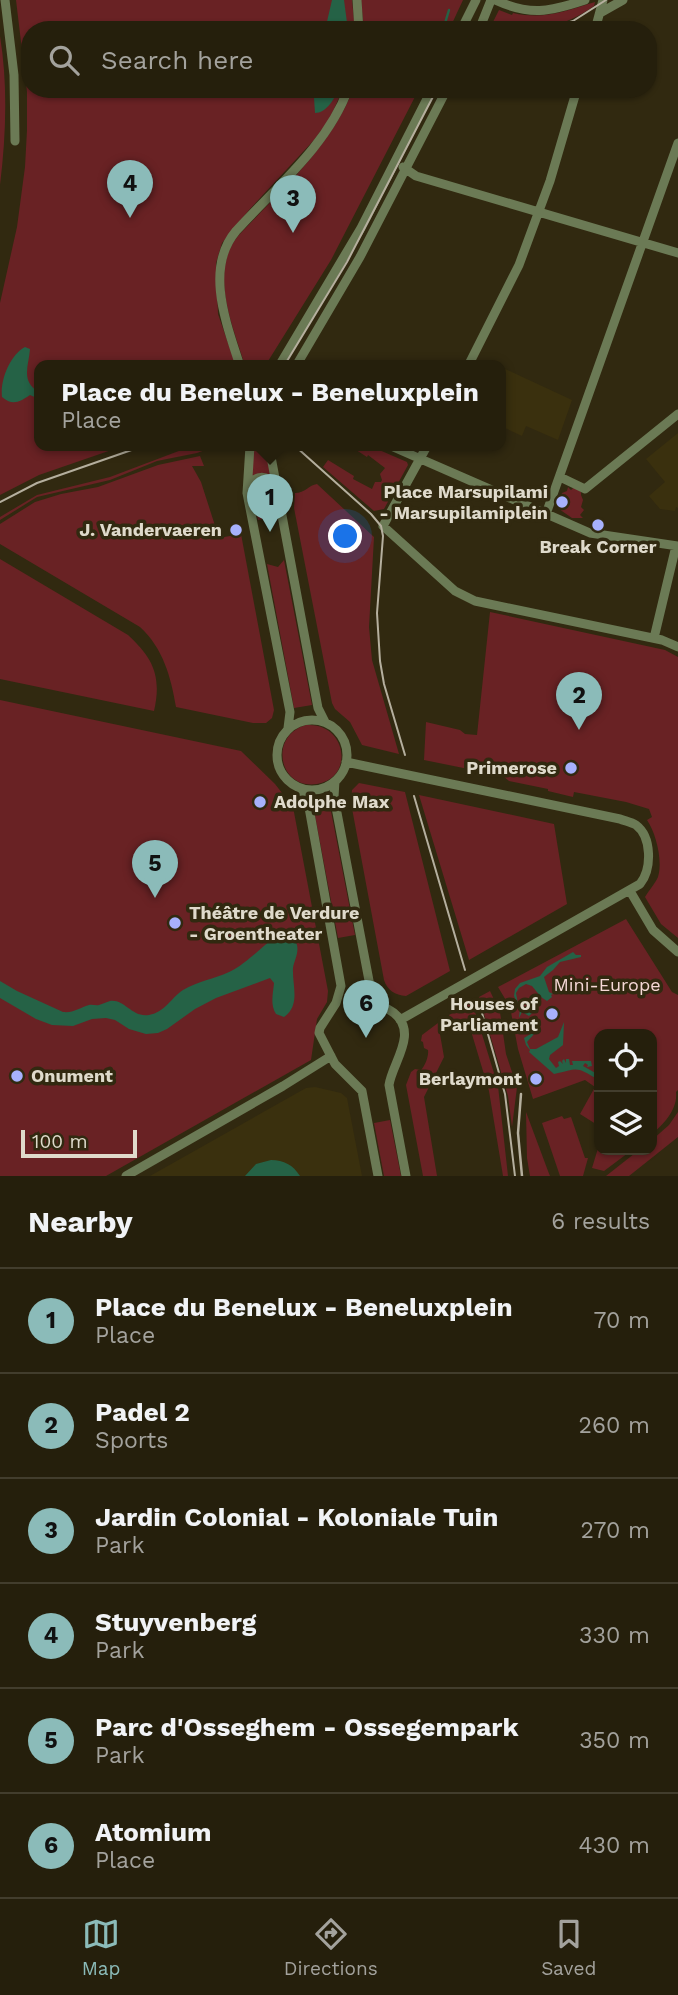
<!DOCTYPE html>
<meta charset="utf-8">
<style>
body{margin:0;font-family:"Work Sans",sans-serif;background:#312c1a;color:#f1f3f6}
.controls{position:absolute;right:21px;bottom:21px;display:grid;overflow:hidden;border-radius:14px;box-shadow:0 2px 5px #0004}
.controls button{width:63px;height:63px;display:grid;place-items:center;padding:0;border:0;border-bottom:2px solid #423d2d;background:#251f0c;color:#f1f3f6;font:35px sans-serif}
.scale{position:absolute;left:21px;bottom:18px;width:116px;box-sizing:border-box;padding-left:7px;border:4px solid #dfdacb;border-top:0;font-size:19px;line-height:24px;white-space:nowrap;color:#dfdacb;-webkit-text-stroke:5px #312910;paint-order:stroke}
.you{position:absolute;left:346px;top:537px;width:24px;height:24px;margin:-18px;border:5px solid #fff;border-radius:50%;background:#1a73e8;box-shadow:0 0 0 10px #1a73e833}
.badge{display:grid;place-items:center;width:46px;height:46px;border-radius:50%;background:#8bbbb9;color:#111;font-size:23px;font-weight:700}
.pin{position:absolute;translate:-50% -58px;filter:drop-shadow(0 2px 4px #0008)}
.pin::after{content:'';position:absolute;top:37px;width:24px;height:21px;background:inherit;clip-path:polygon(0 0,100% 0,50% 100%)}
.popup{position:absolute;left:34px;top:360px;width:472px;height:91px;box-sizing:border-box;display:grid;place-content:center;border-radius:14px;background:#251f0c;filter:drop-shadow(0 2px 5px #0005);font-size:23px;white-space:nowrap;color:#a3a29d}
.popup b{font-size:26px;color:#f1f3f6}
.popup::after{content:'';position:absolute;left:50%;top:100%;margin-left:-14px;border:14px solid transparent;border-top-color:#251f0c}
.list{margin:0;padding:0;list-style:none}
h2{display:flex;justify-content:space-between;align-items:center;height:91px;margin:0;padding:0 28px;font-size:30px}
h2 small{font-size:23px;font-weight:400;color:#a3a29d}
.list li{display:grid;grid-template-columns:46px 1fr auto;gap:21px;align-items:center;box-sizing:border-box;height:105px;padding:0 28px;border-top:2px solid #423d2d}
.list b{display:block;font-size:26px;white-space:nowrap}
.list p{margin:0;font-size:23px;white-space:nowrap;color:#a3a29d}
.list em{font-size:23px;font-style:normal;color:#a3a29d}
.icon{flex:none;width:38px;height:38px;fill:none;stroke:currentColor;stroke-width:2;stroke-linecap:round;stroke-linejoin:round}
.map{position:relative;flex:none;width:678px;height:1176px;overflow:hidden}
.search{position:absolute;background:#251f0c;box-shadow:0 2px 5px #0004;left:21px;right:21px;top:21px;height:77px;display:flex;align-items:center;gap:18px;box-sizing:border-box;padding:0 24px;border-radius:28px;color:#a3a29d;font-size:26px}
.sheet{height:721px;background:#251f0c}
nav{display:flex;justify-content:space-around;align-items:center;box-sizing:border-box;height:98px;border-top:2px solid #423d2d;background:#251f0c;font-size:19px;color:#a3a29d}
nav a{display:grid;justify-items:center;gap:4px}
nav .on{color:#8bbbb9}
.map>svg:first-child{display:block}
.built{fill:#3a300e}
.green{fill:#692224}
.water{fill:#256246}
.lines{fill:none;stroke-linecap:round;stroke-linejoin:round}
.stream{stroke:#256246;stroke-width:2.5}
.minor{stroke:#6b7a55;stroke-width:9}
.tram{stroke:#b5af9e;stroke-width:2}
.rail{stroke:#b5af9e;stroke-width:2.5}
.poi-dot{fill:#a7b1fc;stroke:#312910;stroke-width:2.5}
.labels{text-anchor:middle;stroke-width:7;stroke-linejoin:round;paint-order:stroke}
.poi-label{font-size:18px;font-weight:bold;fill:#dfdacb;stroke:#312910;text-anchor:end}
.park-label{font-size:18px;fill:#f6d9d7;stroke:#312910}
</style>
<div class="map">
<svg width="678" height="1176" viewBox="0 0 678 1176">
<rect width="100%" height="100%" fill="#312910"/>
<path class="built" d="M501,367L572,400L558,440L526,426L522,436L505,428L506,425L501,423L503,416L501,415Z
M678,433V508L676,507L675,511L660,509L649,496L665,482L646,459Z
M315,1087L341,1093L347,1098L362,1176H150L306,1088Z"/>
<path class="green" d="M16,0H352L355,30H30V89H343L329,120L314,140L249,210L222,243L216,263L218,314L236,366H39V446H123L39,475L0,495V303L17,227L25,167L27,130V92Z
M361,0H463L449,30H364Z
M595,2L594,6C559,31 531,30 489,30L499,10L512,15L513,13C545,20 565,11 595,2Z
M0,36C8,85 6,136 0,185Z
M353,89H419L331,260L270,358L265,366H245C234,328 208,272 238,236C278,193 333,145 353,89Z
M192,446H216L197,453L157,461L110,480L37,497L0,520V517L37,495L110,477Z
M253,446H266L272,476L251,478Z
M350,446H370L407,462L408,465L384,509L374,511L323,467L328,460L354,476L353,479L372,489L375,482H381L382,480L380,474L385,468L368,455L367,457Z
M200,456L204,466H192L201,482L219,538L241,534L274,710L272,718L266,723H253L176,707C171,677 163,648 140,627L0,544V524L35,502L61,494L98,487L158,465Z
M264,480L275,490L273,494L277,516L258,520L254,497L251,494L253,485Z
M317,484L374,537L369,627L372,660L399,754L362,745L350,722L335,709L332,703L294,508L295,493C305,493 309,485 317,484Z
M568,487L571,490L574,487L581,492V495L583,500L581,507L584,510L580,515L583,518H572L559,509L558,505L562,493L567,491Z
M0,559L128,635C153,658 162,676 154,711L0,679Z
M284,560L312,705L294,708L267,564L278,567Z
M490,612L665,650L678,657V938L661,924L645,897C649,890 655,884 658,877C663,861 656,833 647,820L652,817L649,809L626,802L574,792L573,797L548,791V789L509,781L503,776L424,760L426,722L460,730L465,734L477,735Z
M0,700L241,751L275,784L293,807L328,991L327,1002L317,1019L311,1060L106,1176H0Z
M306,725C347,722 355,778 317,784C279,790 268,736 306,725Z
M359,783L405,792L450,971L406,996C395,995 387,990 384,980L351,803L352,790Z
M419,795L554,824L567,904L469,960Z
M329,801L355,935L338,938L313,805Z
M626,919L672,992L678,995V1090L676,1092C678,1109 664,1124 652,1134V1034H599V1126L580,1114L595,1087L585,1080L533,1099L518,1049L510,1007L498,987Z
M490,991L500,1012L506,1054L517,1087L512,1127L508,1096L479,997Z
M472,1002L498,1086L508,1176H503L489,1091L468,1021L455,1029L449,1015Z
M438,1023L444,1057L424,1097L437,1176H423L406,1085L411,1072L415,1069L421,1070C425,1066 429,1056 428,1050L424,1048L423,1042L421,1041L422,1035Z
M526,1112L548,1171L550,1176H530L527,1158Z
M678,1112V1137L629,1176H606L639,1150H652V1140L669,1125Z
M562,1116L564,1119L571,1117L585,1158H588L583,1176H560L542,1123Z
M390,1120L401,1176H384L374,1123Z
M599,1145V1150H632L604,1171L592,1168Z"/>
<path class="water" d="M332,0H344L348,30H325Z
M316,89H338C335,99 326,113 315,113L314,98Z
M25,347L30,349C29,365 20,381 39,392V399L30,395C20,402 12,406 2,397C0,380 10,355 25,347Z
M286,932C291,935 295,939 297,945C299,953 294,961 293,968C292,985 301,1005 284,1017L276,1014C270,1005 273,994 274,983L270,978L216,998L195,1009L167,1029L158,1033L146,1034L129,1029L115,1020L106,1018L92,1019L73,1026L52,1025L36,1019L0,998V981L17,991L63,1012C74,1013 79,1008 89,1005C92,1004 96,1006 99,1005C103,1004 106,1002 110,1001C125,999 132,1018 149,1015C165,1012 171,998 183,990C198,981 214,979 229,972C236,969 244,963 251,957C262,949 272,936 286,932Z
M573,952L576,955H581V957L560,962L553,970L544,977L549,992L553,994L551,995L552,997L547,1001L541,997L532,986L526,984L519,988L516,993L518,1004L532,1013L529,1016L522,1012L519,1018L520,1009L514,996L515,989L520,983L540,976L547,967Z
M535,1019V1033L527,1042L530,1049H536L558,1037L564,1022L563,1045L550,1055L549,1059L556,1068L559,1066L558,1062L560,1061L563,1064L562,1061L564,1059L566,1063V1059H569L570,1065H573L572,1061H591L592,1066L587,1067L588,1065L585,1063L583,1066L599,1075V1080C575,1066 580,1068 554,1074L529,1052L530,1050L526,1045L524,1038L532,1033L534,1026L532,1021Z
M271,1160C284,1160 293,1165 300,1176H245L256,1164Z"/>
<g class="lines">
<path class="stream" d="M443,30L449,10"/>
<path class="minor" d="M5,0L14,75L15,141
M357,0L359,30
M495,0C530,16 549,12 585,0
M600,13L623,0
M461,30L476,0
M479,30L491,0
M595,30L603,0
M403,167L416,176L678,253
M240,366C227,325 204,269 236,231C275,188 328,145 348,89
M279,366L361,228L432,89
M296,366L360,257L447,89
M468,366L519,265L550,181L577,89
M250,446L247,493L290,712L288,728
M269,446L318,708L325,722
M391,446L590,533L678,546
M427,446L383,526L455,591L475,601L662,640L678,647
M560,477L585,489L678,414
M248,489C254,474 267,474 276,486
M546,514L678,143
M654,638L676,546
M277 755a35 35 0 1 1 70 0a35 35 0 1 1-70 0Z
M346,762L620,819C625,821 631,822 636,825C652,837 652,869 640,884L400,1020
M335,781L334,797L371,991C375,1004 384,1006 394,1013C419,1033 392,1063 389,1085L406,1176
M300,788L308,802L341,986L336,1003L320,1028L319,1033L335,1064L362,1091L378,1176
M630,891L653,930L678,952
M126,1176L283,1086L331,1056"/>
<path class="tram" d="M544,30L573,21L606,0
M284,366L347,262L437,89
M295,446L371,514L381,526L383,536L377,613L380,661L384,684L405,755
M0,502L37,483L143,446
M414,796L465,970
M478,999L505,1094L515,1176"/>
<path class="rail" d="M521,1094L518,1133L522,1176"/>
</g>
<g class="poi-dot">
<circle cx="562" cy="502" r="7"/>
<circle cx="598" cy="525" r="7"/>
<circle cx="236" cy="530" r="7"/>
<circle cx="571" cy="768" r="7"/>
<circle cx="260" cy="802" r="7"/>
<circle cx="175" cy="923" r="7"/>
<circle cx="552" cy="1014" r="7"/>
<circle cx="17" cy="1076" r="7"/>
<circle cx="536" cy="1079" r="7"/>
</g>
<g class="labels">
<g class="poi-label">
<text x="548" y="498">Place Marsupilami<tspan x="548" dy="21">- Marsupilamiplein</tspan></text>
<text x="222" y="536">J. Vandervaeren</text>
<text x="598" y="553" text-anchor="middle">Break Corner</text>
<text x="557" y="774">Primerose</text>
<text x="274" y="808" text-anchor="start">Adolphe Max</text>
<text x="189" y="919" text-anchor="start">Théâtre de Verdure<tspan x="189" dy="21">- Groentheater</tspan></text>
<text x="538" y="1010">Houses of<tspan x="538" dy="21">Parliament</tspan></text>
<text x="31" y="1082" text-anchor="start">Onument</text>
<text x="522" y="1085">Berlaymont</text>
</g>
<g class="park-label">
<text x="607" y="991">Mini-Europe</text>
</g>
</g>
</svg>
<div class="controls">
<button><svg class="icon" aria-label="locate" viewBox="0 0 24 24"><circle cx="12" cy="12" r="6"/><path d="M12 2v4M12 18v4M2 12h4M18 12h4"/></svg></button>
<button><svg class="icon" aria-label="layers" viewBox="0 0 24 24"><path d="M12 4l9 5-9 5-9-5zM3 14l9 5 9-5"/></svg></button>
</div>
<div class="scale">100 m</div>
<div class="you"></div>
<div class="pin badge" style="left:270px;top:532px">1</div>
<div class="popup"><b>Place du Benelux - Beneluxplein</b>Place</div>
<div class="pin badge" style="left:579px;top:730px">2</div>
<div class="pin badge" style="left:293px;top:233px">3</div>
<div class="pin badge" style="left:130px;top:218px">4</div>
<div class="pin badge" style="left:155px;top:898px">5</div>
<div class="pin badge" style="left:366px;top:1038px">6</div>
<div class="search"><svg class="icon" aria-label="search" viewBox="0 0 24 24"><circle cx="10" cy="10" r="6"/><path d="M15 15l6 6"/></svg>Search here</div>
</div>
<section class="sheet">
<h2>Nearby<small>6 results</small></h2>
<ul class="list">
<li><span class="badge">1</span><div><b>Place du Benelux - Beneluxplein</b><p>Place</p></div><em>70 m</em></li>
<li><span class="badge">2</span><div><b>Padel 2</b><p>Sports</p></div><em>260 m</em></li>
<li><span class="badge">3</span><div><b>Jardin Colonial - Koloniale Tuin</b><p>Park</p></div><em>270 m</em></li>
<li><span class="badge">4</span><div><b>Stuyvenberg</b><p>Park</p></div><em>330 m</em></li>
<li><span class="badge">5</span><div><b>Parc d'Osseghem - Ossegempark</b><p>Park</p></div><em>350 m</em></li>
<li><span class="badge">6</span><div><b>Atomium</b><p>Place</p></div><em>430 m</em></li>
</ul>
</section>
<nav>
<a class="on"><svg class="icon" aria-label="map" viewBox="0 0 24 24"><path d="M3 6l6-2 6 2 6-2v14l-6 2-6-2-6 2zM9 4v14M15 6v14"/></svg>Map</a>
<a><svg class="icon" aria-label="directions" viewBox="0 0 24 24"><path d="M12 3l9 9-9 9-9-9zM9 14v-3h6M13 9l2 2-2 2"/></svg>Directions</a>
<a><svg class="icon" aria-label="saved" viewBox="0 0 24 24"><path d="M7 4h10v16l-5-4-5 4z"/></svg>Saved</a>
</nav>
